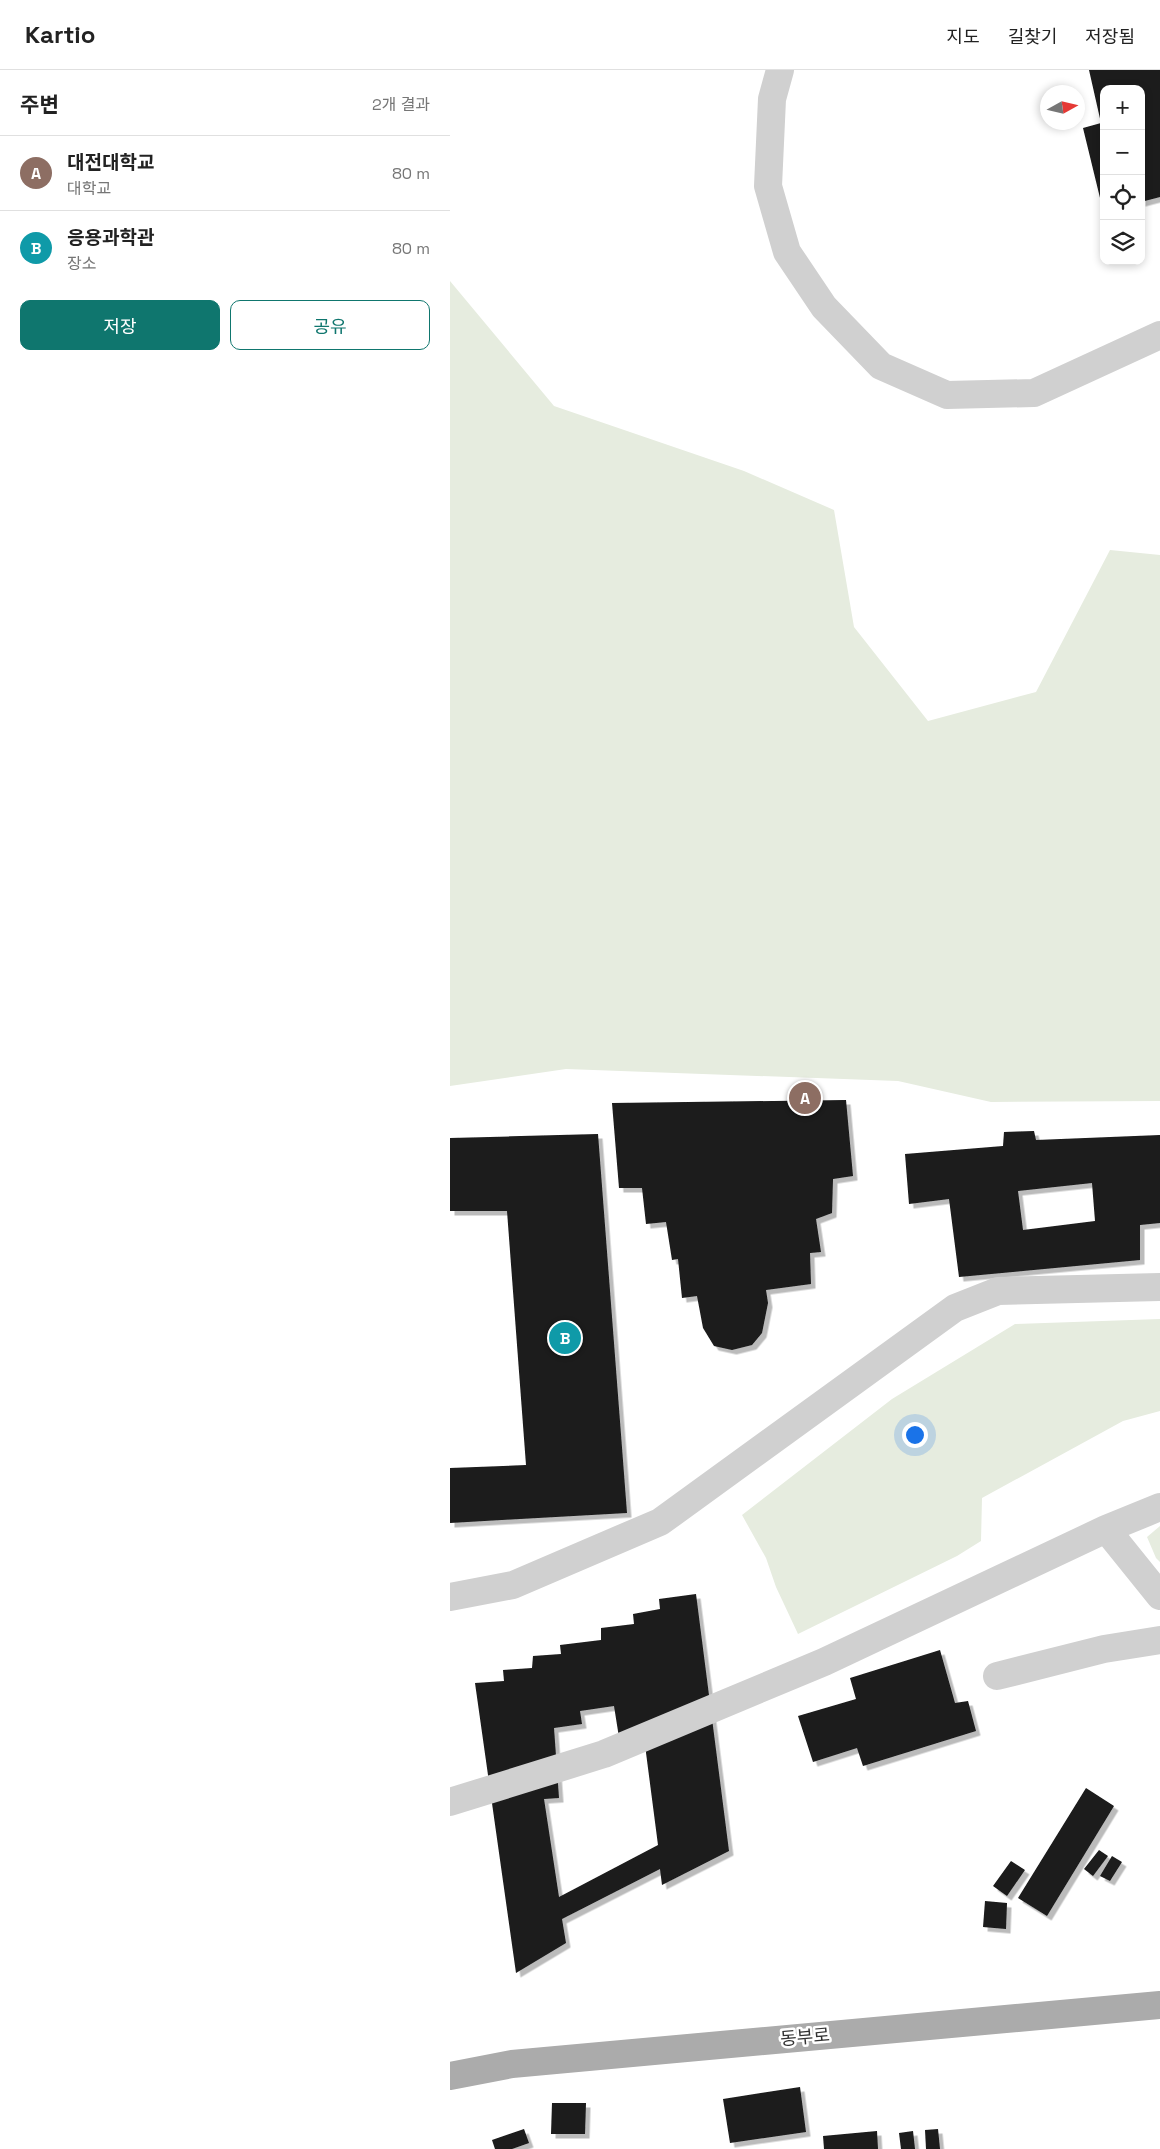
<!DOCTYPE html>
<html lang="ko">
<meta charset="utf-8">
<style>
body{margin:0;font-family:"Space Grotesk","Noto Sans KR",sans-serif;background:#f2f2f2;color:#222}
.controls{position:absolute;right:15px;top:15px;display:grid;overflow:hidden;border-radius:10px;box-shadow:0 2px 8px #0003}
.controls button{width:45px;height:45px;display:grid;place-items:center;padding:0;border:0;border-bottom:1px solid #e0e0e0;background:#fff;color:#222;font:25px sans-serif}
.compass{position:absolute;left:590px;top:15px;width:45px;height:45px;border-radius:50%;background:#fff;box-shadow:0 2px 8px #0003;rotate:82deg}
.you{position:absolute;left:464px;top:1364px;width:18px;height:18px;margin:-12px;border:4px solid #fff;border-radius:50%;background:#1a73e8;box-shadow:0 0 0 8px #1a73e833}
.badge{display:grid;place-items:center;width:32px;height:32px;border-radius:50%;background:#0f766e;color:#fff;font-size:16px;font-weight:700}
.pin{position:absolute;translate:-50% -50%;border:2px solid #fff;box-shadow:0 1px 5px #0006}
.list{margin:0;padding:0;list-style:none}
h2{display:flex;justify-content:space-between;align-items:center;height:65px;margin:0;padding:0 20px;font-size:21px}
h2 small{font-size:16px;font-weight:400;color:#767676}
.list li{display:grid;grid-template-columns:32px 1fr auto;gap:15px;align-items:center;box-sizing:border-box;height:75px;padding:0 20px;border-top:1px solid #e0e0e0}
.list b{display:block;font-size:19px;white-space:nowrap}
.list p{margin:0;font-size:16px;white-space:nowrap;color:#767676}
.list em{font-size:16px;font-style:normal;color:#767676}
.actions{display:flex;gap:10px;padding:15px 20px}
.actions a{flex:1;padding:11px 0;border:1px solid #0f766e;border-radius:10px;text-align:center;font-size:18px;color:#0f766e}
.actions .main{background:#0f766e;color:#fff}
.icon{flex:none;width:28px;height:28px;fill:none;stroke:currentColor;stroke-width:2;stroke-linecap:round;stroke-linejoin:round}
.map{position:relative;flex:none;width:710px;height:2079px;overflow:hidden}
header{display:flex;align-items:center;gap:30px;box-sizing:border-box;height:70px;padding:0 25px;background:#fff;border-bottom:1px solid #e0e0e0}
header strong{font-size:24px}
nav{display:flex;gap:28px;margin-inline-start:auto;font-size:18px}
main{display:flex}
aside{flex:1;background:#fff}
.map>svg:first-child{display:block}
.green{fill:#e6ecdf}
.building{fill:#1a1a1a;fill-rule:evenodd;filter:url(#shadow)}
.lines{fill:none;stroke-linecap:round;stroke-linejoin:round}
.minor{stroke:#d0d0d0;stroke-width:28}
.major{stroke:#ababab;stroke-width:28}
.labels{text-anchor:middle;stroke-width:5;stroke-linejoin:round;paint-order:stroke}
.street-label{font-size:18px;fill:#333;stroke:#fff}
</style>
<header>
<strong>Kartio</strong>
<nav><a>지도</a><a>길찾기</a><a>저장됨</a></nav>
</header>
<main>
<aside>
<h2>주변<small>2개 결과</small></h2>
<ul class="list">
<li><span class="badge" style="background:#8d6e63">A</span><div><b>대전대학교</b><p>대학교</p></div><em>80 m</em></li>
<li><span class="badge" style="background:#0f9aa8">B</span><div><b>응용과학관</b><p>장소</p></div><em>80 m</em></li>
</ul>
<div class="actions"><a class="main">저장</a><a>공유</a></div>
</aside>
<div class="map">
<svg width="710" height="2079" viewBox="0 0 710 2079">
<defs>
<filter id="shadow"><feDropShadow dx="4.5" dy="4.5" stdDeviation="0" flood-color="#0004"/></filter>
</defs>
<rect width="100%" height="100%" fill="#fff"/>
<path class="green" d="M0,211L104,336L294,401L384,440L404,557L478,651L586,622L660,480L710,485V1031L541,1032L448,1011L116,999L0,1016Z
M710,1249V1341L673,1351L532,1428L531,1471L507,1486L348,1564L326,1517L316,1488L292,1445L442,1329L565,1254Z
M710,1456V1492L706,1488L697,1467Z"/>
<path class="building" d="M639,0H710V127L691,132V19H654V131L651,132L633,58L651,53Z
M396,1030L403,1106L383,1109L382,1143L366,1149L371,1182L360,1183L361,1214L316,1220L318,1233L312,1263L302,1275L282,1280L264,1276L253,1258L247,1226L232,1228L228,1189L222,1190L216,1152L196,1154L192,1118H169L162,1033Z
M584,1061L586,1070L710,1065V1153L690,1155V1190L509,1207L499,1129L459,1134L455,1084L553,1076L554,1062ZM642,1113L645,1151L573,1160L568,1121Z
M148,1064L177,1443L0,1453V1398L76,1395L57,1141H0V1068Z
M246,1524L279,1781L212,1815L210,1799L112,1849L116,1873L66,1903L25,1613L54,1611L53,1600L82,1598L83,1586L111,1584L110,1575L151,1570V1558L184,1554L183,1544L210,1539L209,1529ZM164,1636L171,1680L195,1675L208,1775L109,1827L94,1729L109,1728L104,1658L132,1654L130,1641Z
M490,1580L505,1633L518,1631L526,1661L413,1696L407,1678L363,1692L348,1646L406,1629L400,1608Z
M636,1718L664,1736L597,1846L568,1828Z
M649,1780L658,1786L643,1806L634,1799Z
M662,1786L672,1792L660,1811L650,1806Z
M561,1791L575,1800L557,1826L543,1816Z
M535,1831L557,1833L556,1859L533,1857Z
M350,2017L356,2062L280,2073L273,2029Z
M102,2033H136L135,2064H101Z
M74,2059L79,2073L62,2079H45L42,2070Z
M488,2059L490,2079H476L475,2060Z
M427,2061L428,2079H374L373,2066Z
M463,2061L465,2079H451L449,2063Z"/>
<g class="lines">
<path class="minor" d="M330,0L322,29L318,116L337,182L374,237L431,296L497,325L584,323L710,265
M656,1459L710,1526
M0,1527L63,1515L210,1452L505,1238L548,1221L710,1217
M547,1606L654,1579L710,1570
M0,1732L154,1684L374,1592L656,1459L710,1437"/>
<path class="major" d="M0,2006L62,1994L710,1935"/>
</g>
<g class="labels">
<g class="street-label">
<text transform="translate(355 1967) rotate(-5)" y="6">동부로</text>
</g>
</g>
</svg>
<div class="controls">
<button>+</button>
<button>−</button>
<button><svg class="icon" aria-label="locate" viewBox="0 0 24 24"><circle cx="12" cy="12" r="6"/><path d="M12 2v4M12 18v4M2 12h4M18 12h4"/></svg></button>
<button><svg class="icon" aria-label="layers" viewBox="0 0 24 24"><path d="M12 4l9 5-9 5-9-5zM3 14l9 5 9-5"/></svg></button>
</div>
<svg class="compass" viewBox="-18 -18 36 36"><path d="M0-13l5 13h-10z" fill="#e53935"/><path d="M0 13l5-13h-10z" fill="#767676"/></svg>
<div class="you"></div>
<div class="pin badge" style="left:355px;top:1028px;background:#8d6e63">A</div>
<div class="pin badge" style="left:115px;top:1268px;background:#0f9aa8">B</div>
</div>
</main>
